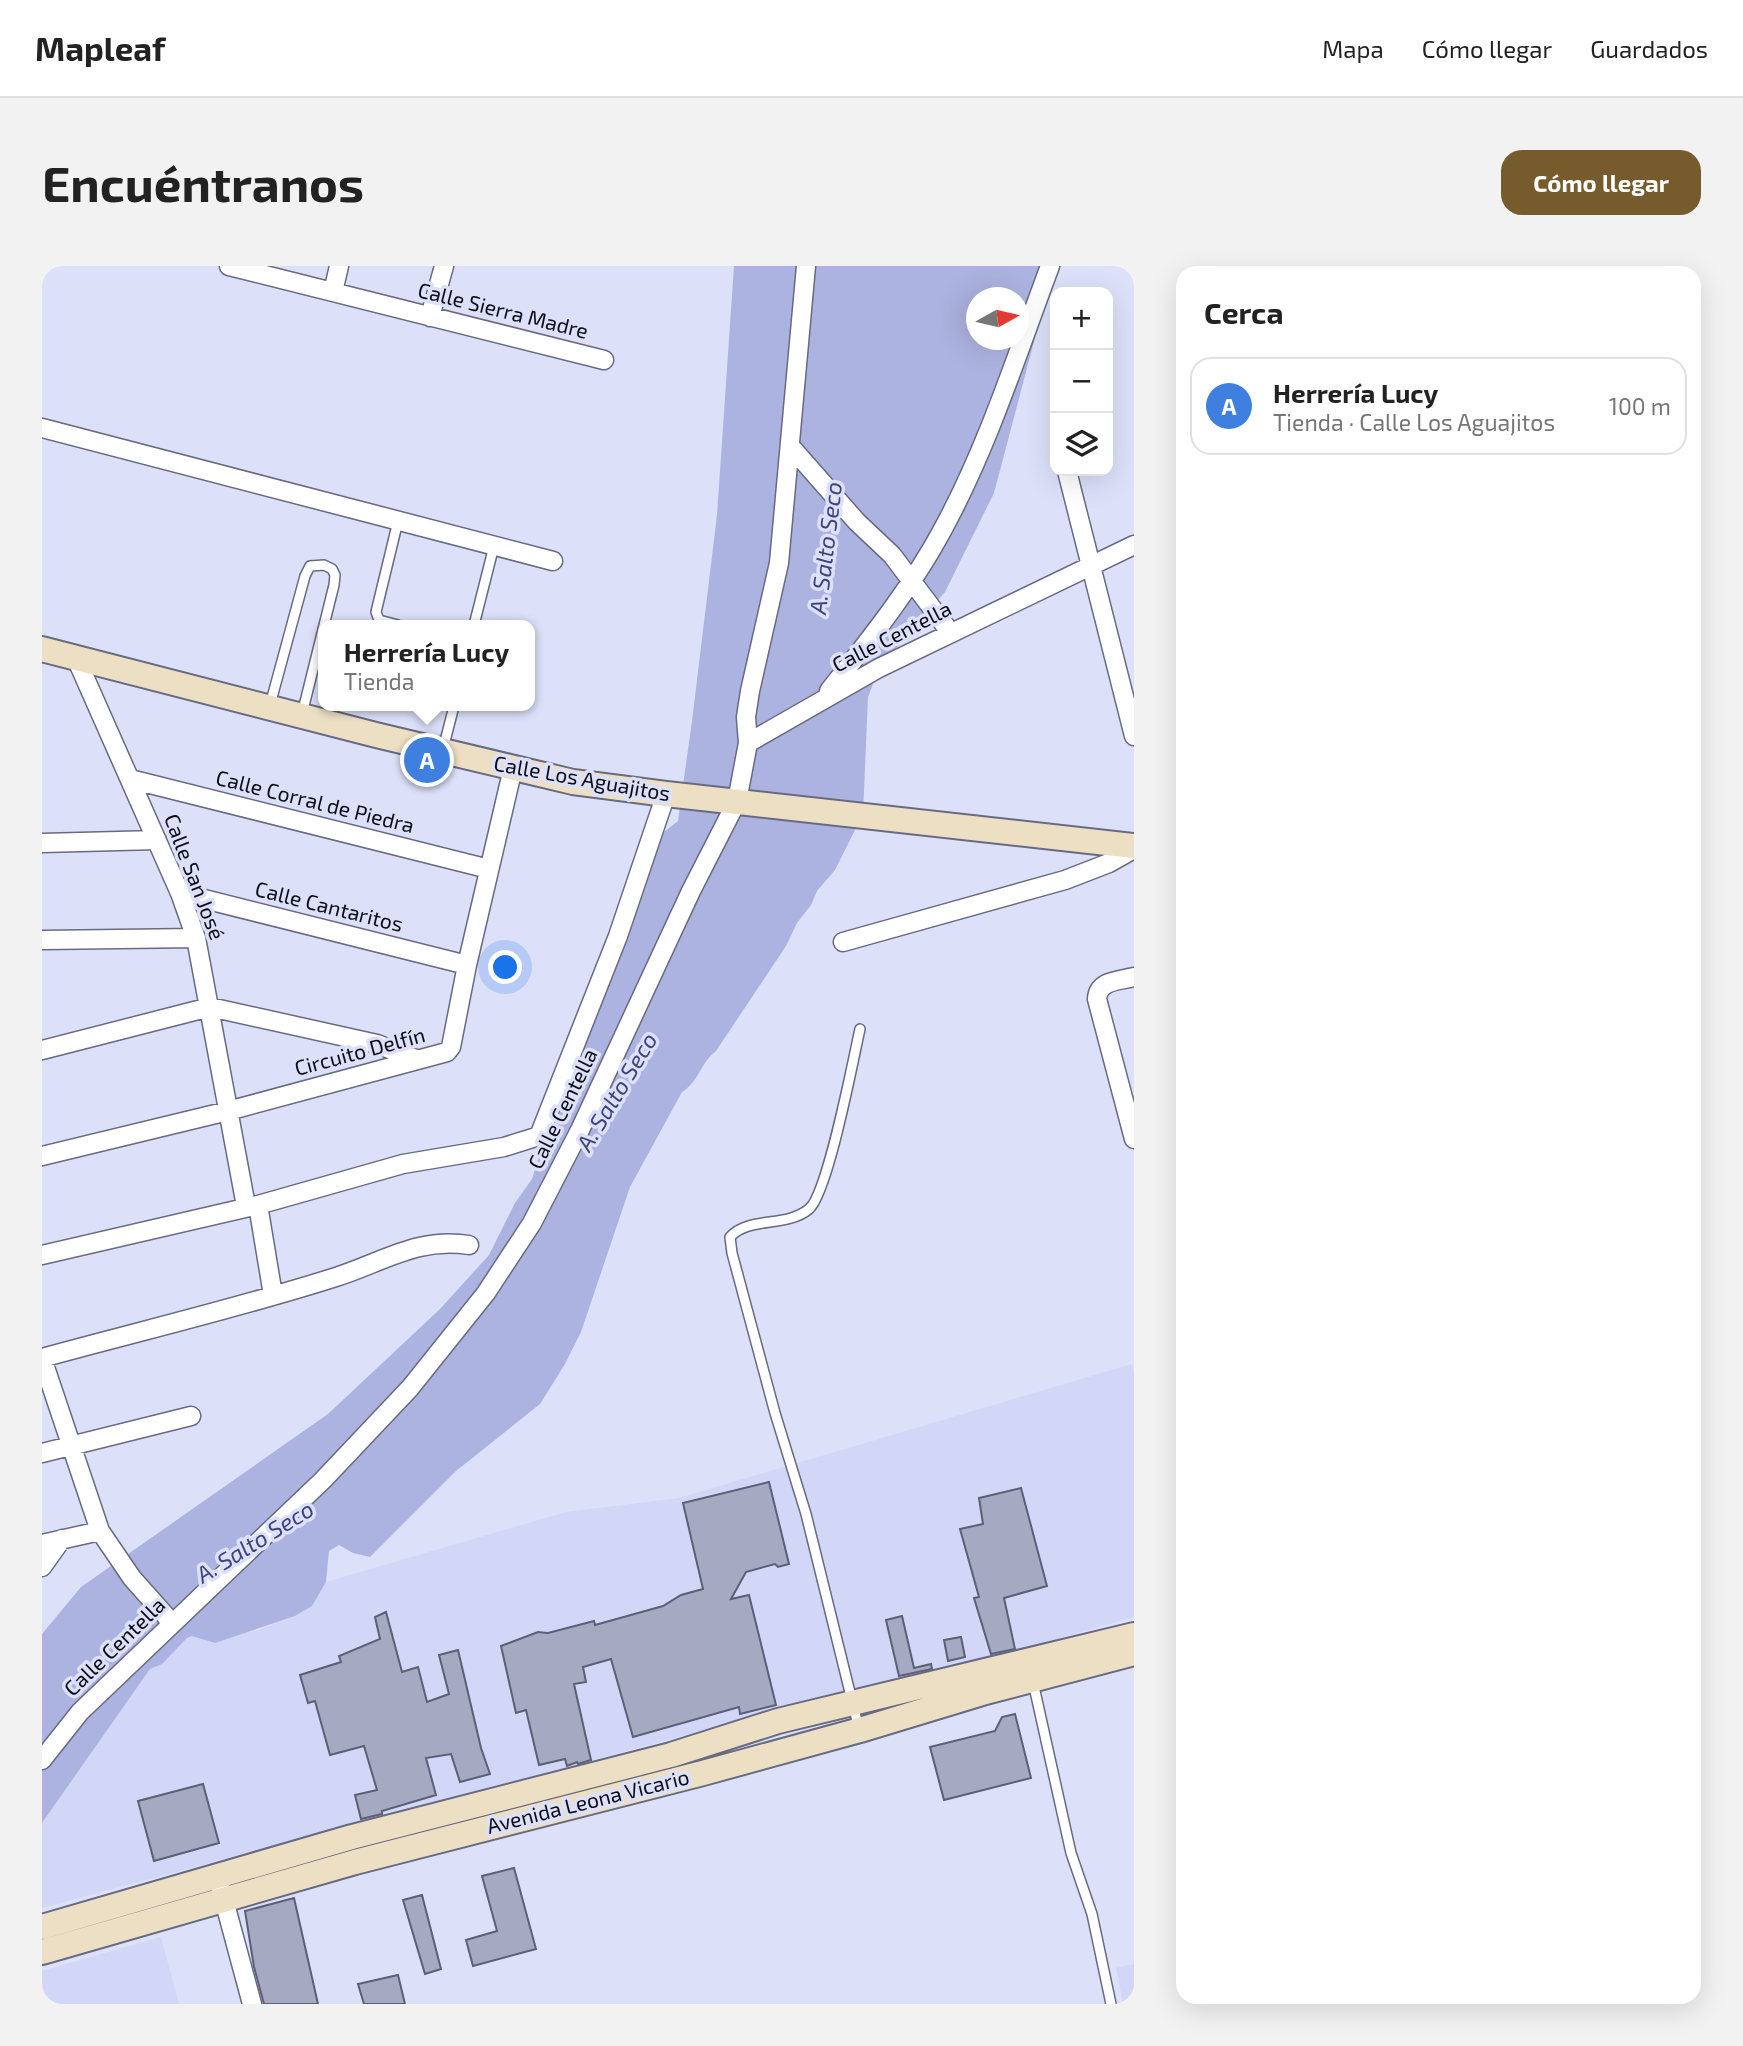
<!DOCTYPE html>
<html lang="es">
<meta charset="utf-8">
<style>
body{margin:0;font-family:"Exo 2",sans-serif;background:#f2f2f2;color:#222}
.controls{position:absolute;right:21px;top:21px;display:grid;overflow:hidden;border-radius:14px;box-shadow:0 7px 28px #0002}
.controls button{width:63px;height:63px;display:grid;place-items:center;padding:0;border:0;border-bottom:2px solid #e0e0e0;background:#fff;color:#222;font:35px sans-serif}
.compass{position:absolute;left:924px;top:21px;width:63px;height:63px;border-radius:50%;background:#fff;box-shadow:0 7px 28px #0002;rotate:82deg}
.you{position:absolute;left:464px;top:702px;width:24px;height:24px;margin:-18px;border:5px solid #fff;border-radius:50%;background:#1a73e8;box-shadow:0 0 0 10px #1a73e833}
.badge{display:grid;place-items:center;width:46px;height:46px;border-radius:50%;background:#765b2d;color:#fff;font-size:23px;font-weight:700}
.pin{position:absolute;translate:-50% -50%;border:4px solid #fff;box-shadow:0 2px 7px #0006}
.popup{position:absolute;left:276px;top:354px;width:217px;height:91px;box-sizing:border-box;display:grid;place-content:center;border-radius:14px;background:#fff;filter:drop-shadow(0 2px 5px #0005);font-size:23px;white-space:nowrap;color:#767676}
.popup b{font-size:26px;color:#222}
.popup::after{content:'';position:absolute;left:50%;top:100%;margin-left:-14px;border:14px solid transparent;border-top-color:#fff}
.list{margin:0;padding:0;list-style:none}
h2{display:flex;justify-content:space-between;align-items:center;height:91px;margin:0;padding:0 28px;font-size:30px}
h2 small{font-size:23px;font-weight:400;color:#767676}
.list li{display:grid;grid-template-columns:46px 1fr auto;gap:21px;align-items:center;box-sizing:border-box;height:98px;margin:0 14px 14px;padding:0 14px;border:2px solid #e0e0e0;border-radius:21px}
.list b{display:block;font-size:26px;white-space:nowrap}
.list p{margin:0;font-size:23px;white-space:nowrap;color:#767676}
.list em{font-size:23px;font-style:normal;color:#767676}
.icon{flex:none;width:38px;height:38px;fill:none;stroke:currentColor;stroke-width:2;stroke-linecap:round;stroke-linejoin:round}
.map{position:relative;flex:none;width:1092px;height:1738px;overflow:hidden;border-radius:21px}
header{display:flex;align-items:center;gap:42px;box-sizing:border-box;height:98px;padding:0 35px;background:#fff;border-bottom:2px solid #e0e0e0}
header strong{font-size:33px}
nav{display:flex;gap:38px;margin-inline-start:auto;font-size:24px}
.intro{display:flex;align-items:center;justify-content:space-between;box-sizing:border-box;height:168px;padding:0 42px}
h1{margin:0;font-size:49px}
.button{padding:18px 32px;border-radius:21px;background:#765b2d;color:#fff;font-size:24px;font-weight:700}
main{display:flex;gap:42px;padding:0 42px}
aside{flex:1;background:#fff;border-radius:21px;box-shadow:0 7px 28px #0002}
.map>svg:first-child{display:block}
.built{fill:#d2d7f8}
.water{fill:#adb3e0;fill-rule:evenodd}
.building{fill:#a5a9c1;stroke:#5c5f75;stroke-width:2}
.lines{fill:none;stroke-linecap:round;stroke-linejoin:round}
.lane-casing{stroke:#676a81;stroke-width:12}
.street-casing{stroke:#676a81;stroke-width:21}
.secondary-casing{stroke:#676a81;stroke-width:28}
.lane{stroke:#fff;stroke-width:9}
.street{stroke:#fff;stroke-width:18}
.secondary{stroke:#eddfc4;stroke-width:24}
.labels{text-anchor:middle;stroke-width:7;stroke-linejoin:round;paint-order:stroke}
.street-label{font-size:21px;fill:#0b0c14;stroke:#dce0f9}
.water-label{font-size:23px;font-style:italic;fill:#3f437c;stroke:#dce0f9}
</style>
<header>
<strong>Mapleaf</strong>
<nav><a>Mapa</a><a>Cómo llegar</a><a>Guardados</a></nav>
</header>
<div class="intro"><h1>Encuéntranos</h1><a class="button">Cómo llegar</a></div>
<main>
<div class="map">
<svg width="1092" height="1738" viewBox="0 0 1092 1738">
<rect width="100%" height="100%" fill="#dce0f9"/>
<path class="built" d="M1090,1098L1092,1107V1351L984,1382L864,1410L0,1642V1557L108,1403L120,1398L145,1372L150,1370L173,1377L202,1367L214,1365L253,1350L269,1340L284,1316L524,1246L637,1232Z
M119,1671L137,1738H1L0,1705Z
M1092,1698V1738H1081L1074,1702Z"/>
<path class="water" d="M692,0H1012L952,227L903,326L837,402L826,431L821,548L793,604L775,625L769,639L755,657L744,680L674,785C659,796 656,817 640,826L588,921L539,1066L523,1098L498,1138L414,1205L328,1291L311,1287L297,1279L287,1285L284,1316L270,1340L253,1350L173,1377L150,1370L145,1372L120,1398L108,1403L0,1557V1368L39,1321L286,1148L398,1043L447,989L473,937L490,913L509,853L622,566L636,555L650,455L675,249ZM934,32H976V74H934Z"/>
<path class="building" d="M727,1216L747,1298L736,1301L733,1298L704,1306L689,1333L707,1329L734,1439L698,1448L697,1441L591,1471L569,1393L541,1401L544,1416L532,1418L549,1494L536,1498L535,1496L525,1500L523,1493L497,1499L484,1444L474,1447L459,1380L496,1366L506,1367L552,1355L553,1359L621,1340L639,1329L661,1323L641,1237Z
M979,1222L1005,1320L962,1332L973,1383L949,1388L932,1332L937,1331L918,1263L941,1258L937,1232Z
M344,1346L360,1406L376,1401L385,1436L407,1428L397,1389L416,1384L439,1482L448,1508L418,1516L409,1488L384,1492L394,1529L340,1545V1548L319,1553L313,1529L335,1524L322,1480L288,1489L273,1435L266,1437L258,1409L299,1396L297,1390L338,1373L333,1351Z
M860,1350L872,1402L889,1398L890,1403L857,1410L844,1354Z
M919,1371L923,1391L906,1395L902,1374Z
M973,1448L989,1512L902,1534L888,1481L953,1465L960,1451Z
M161,1518L177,1577L112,1595L96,1535Z
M472,1602L494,1683L431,1700L424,1674L455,1665L440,1610Z
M380,1629L399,1703L383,1708L361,1634Z
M252,1632L276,1738H222L212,1701L203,1645Z
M356,1709L363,1738H322L316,1718Z"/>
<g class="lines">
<defs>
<path id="lane" d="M356,359L337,354L334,346L356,255
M432,359L452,280
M228,439L263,310L268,300L282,299L290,303L293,309L292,319L260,448
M401,483L412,440
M991,1416L1029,1587L1050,1648L1069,1738
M817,1463L764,1248L733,1147L690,987L688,971C707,950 744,962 767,943C786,927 811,794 818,763"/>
<path id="street" d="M187,0L562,94
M291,26L297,0
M388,51L402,0
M0,162L511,295
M749,181L815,256L850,289L908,366
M1025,205L1092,470
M34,392L138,627L154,672L204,940
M787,425C828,373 870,321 901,263C946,180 975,88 1008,0
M706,477L704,451L708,425L737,297L764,0
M88,513L447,603
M0,577L115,574
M138,627L425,699
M0,674L154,672
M801,676L1023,614L1067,597L1092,583
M1092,711C1077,715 1056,714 1055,733L1092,873
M0,784L168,741L335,778L376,794
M0,890L186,845L405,786L409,781L425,699L471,502
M216,939L231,1029
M0,989L216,939L361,898L462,881L497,870L576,670L624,528
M0,1092C98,1065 197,1042 294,1011C341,996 376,971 427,979
M0,1092L58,1265L90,1312L130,1357
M0,1187L149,1150
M0,1278L58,1265
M0,1301L20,1273
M0,1494L38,1446L281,1214L368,1122L444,1027L490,957L538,864L649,625L695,535L706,477L837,402L1092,279
M179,1623L210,1738"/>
<path id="secondary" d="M0,383L334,469L531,516L624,528L1092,580
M0,1661L310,1571L629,1489L736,1455L1092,1369
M0,1686L313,1596L661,1507L818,1464L940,1427L1092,1387"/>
</defs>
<use href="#lane" class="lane-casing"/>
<use href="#street" class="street-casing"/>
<use href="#secondary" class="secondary-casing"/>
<use href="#lane" class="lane"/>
<use href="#street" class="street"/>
<use href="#secondary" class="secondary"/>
</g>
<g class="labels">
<g class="street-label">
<text transform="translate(461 45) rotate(14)" y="7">Calle Sierra Madre</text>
<text transform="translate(850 371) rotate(-27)" y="7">Calle Centella</text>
<text transform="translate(540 513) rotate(10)" y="7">Calle Los Aguajitos</text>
<text transform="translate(273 536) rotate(14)" y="7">Calle Corral de Piedra</text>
<text transform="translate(152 611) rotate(69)" y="7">Calle San José</text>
<text transform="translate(287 641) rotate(14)" y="7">Calle Cantaritos</text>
<text transform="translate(318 786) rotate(-15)" y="7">Circuito Delfín</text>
<text transform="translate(521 843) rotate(-64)" y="7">Calle Centella</text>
<text transform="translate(73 1381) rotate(-44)" y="7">Calle Centella</text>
<text transform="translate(546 1536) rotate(-14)" y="7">Avenida Leona Vicario</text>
</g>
<g class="water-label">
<text transform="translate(784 282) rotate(-83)" y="8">A. Salto Seco</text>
<text transform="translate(575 826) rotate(-59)" y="8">A. Salto Seco</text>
<text transform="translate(213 1276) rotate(-32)" y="8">A. Salto Seco</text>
</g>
</g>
</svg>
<div class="controls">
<button>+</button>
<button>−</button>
<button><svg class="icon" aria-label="layers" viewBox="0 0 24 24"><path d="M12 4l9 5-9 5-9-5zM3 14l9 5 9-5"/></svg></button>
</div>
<svg class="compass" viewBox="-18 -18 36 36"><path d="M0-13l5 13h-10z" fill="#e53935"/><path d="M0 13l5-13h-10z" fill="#767676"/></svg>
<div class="you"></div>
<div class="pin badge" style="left:385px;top:494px;background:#3f7fe0">A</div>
<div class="popup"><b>Herrería Lucy</b>Tienda</div>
</div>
<aside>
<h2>Cerca<small></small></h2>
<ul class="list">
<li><span class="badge" style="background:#3f7fe0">A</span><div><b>Herrería Lucy</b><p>Tienda · Calle Los Aguajitos</p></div><em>100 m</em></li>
</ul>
</aside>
</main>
